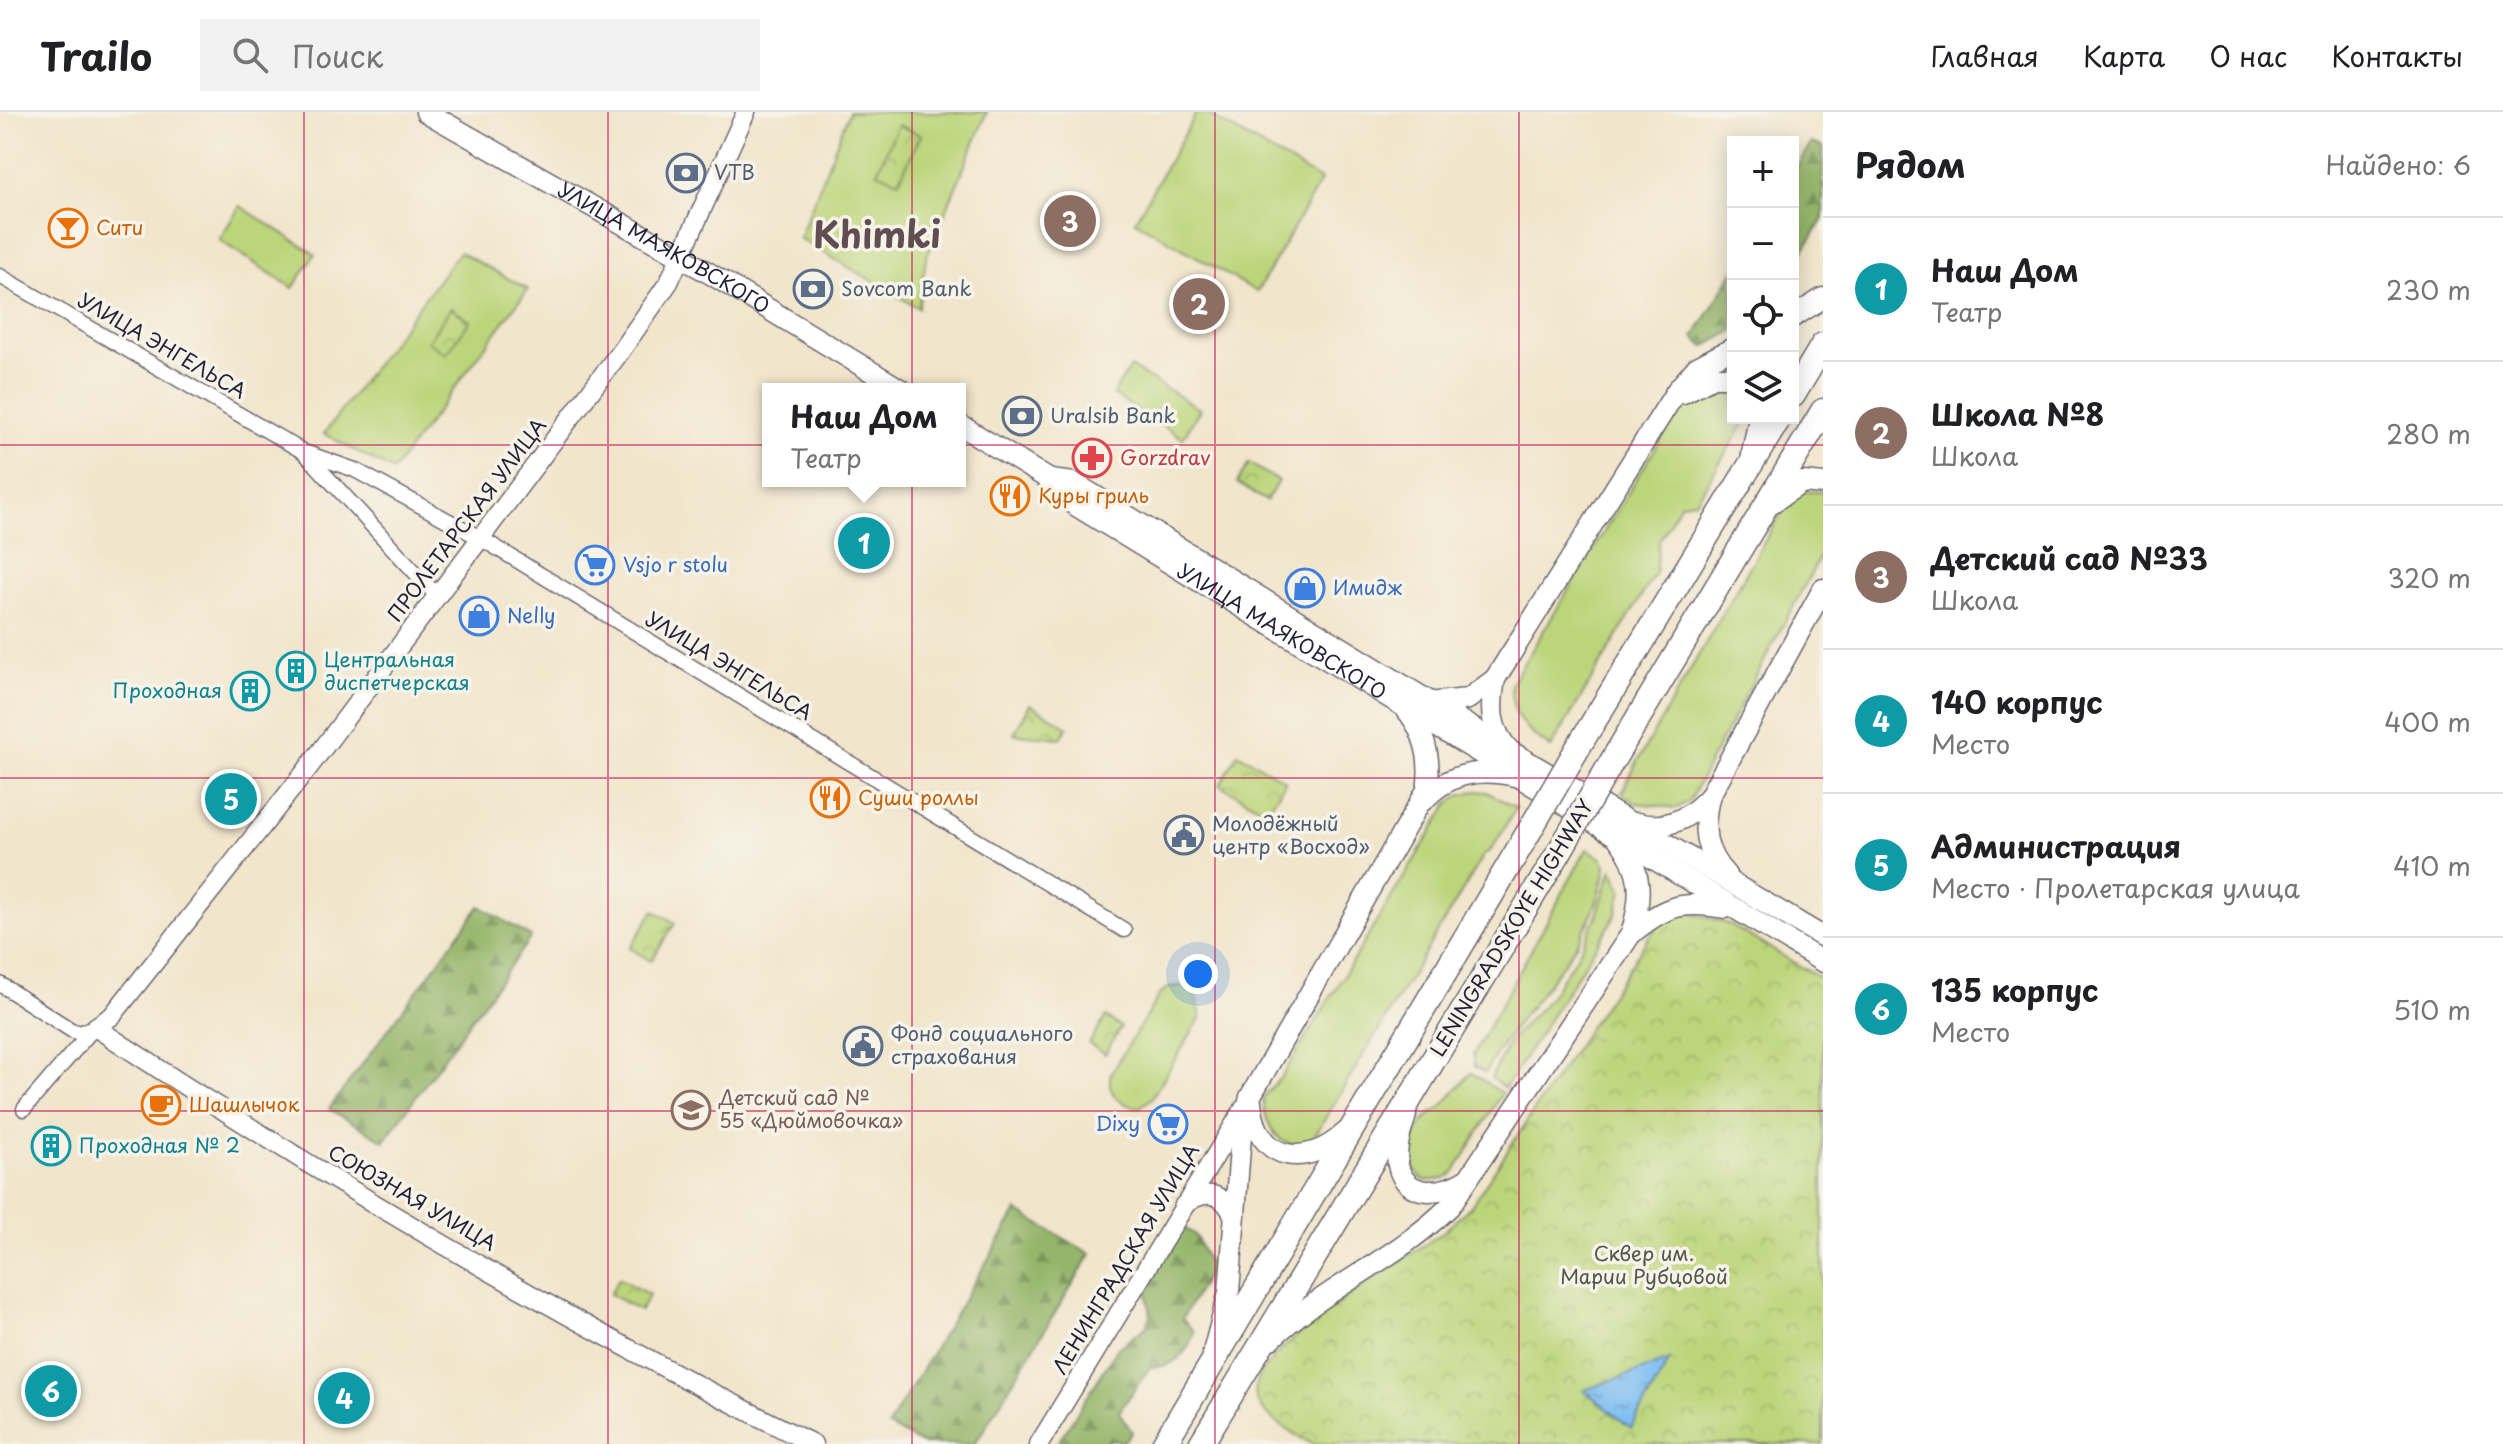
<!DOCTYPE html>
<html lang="ru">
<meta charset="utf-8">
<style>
body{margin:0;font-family:"Playpen Sans",sans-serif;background:#f2f2f2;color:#202124}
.controls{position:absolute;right:24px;top:24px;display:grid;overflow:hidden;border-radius:0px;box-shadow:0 4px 20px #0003}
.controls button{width:72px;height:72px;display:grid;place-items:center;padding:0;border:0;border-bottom:2px solid #e0e0e0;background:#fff;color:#202124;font:40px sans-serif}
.you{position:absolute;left:1198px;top:862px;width:28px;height:28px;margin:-20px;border:6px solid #fff;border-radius:50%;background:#1a73e8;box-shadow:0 0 0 12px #1a73e833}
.badge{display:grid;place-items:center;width:52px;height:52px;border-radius:50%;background:#c8321e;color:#fff;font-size:26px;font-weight:700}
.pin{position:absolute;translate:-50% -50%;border:4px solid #fff;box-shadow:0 2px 8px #0006}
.popup{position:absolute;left:762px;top:271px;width:204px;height:104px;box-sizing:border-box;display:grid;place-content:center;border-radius:0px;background:#fff;filter:drop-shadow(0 2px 6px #0005);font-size:26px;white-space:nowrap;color:#757577}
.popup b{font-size:30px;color:#202124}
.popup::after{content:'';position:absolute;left:50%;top:100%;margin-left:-16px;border:16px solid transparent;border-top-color:#fff}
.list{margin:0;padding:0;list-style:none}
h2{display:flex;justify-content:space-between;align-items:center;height:104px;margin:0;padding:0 32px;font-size:34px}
h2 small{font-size:26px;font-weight:400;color:#757577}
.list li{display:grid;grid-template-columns:52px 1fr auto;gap:24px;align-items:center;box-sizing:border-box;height:144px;padding:0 32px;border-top:2px solid #e0e0e0}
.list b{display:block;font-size:30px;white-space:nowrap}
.list p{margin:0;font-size:26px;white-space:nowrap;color:#757577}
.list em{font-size:26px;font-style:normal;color:#757577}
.icon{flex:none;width:44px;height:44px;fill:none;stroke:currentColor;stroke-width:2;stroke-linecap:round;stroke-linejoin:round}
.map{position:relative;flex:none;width:1823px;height:1332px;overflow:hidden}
header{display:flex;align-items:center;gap:48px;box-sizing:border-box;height:112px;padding:0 40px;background:#fff;border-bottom:2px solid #e0e0e0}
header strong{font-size:38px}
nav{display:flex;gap:44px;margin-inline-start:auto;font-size:28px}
.search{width:560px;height:72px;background:#f2f2f2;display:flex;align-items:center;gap:20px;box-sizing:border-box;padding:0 28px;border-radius:0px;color:#757577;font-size:30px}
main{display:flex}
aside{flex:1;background:#fff}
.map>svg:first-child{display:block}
.grass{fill:#bcd57a;stroke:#6f7c5a;stroke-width:2}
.forest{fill:url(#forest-firs);stroke:#5c6c52;stroke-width:2}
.park{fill:url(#park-crowns);stroke:#6f7c5a;stroke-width:2}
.water{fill:url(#water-ripples);stroke:#507096;stroke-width:2}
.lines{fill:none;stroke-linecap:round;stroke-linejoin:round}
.minor-casing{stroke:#6a666d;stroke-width:17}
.tertiary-casing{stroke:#6a666d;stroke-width:21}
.secondary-casing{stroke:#6a666d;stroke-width:23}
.trunk-casing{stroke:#6a666d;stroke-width:27}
.minor{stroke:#fff;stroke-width:14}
.tertiary{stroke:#fff;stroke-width:18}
.secondary{stroke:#fff;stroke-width:20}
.trunk{stroke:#fff;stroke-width:24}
.trunk-bridge-casing{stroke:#6a666d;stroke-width:27;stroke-linecap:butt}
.trunk-bridge{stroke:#fff;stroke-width:24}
.grid{fill:none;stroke:#c2185b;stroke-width:2;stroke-opacity:0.55}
.labels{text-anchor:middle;stroke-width:7;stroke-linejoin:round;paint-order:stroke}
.service-label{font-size:20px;fill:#4e5e75;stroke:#f7f3e8;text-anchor:start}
.food-label{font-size:20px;fill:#c56008;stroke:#f7f3e8;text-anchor:start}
.street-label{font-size:20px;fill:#22223b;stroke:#f7f3e8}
.health-label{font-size:20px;fill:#be3a42;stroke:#f7f3e8;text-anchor:start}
.shop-label{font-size:20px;fill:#366cbe;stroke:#f7f3e8;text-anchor:start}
.culture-label{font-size:20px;fill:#0d838f;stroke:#f7f3e8;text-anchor:start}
.education-label{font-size:20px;fill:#785e54;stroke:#f7f3e8;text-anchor:start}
.park-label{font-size:20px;fill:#50584e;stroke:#f7f3e8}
.town-label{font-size:36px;font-weight:bold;fill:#614e52;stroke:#f7f3e8}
</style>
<header>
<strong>Trailo</strong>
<div class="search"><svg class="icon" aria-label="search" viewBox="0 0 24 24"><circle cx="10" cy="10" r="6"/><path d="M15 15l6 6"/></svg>Поиск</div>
<nav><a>Главная</a><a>Карта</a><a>О нас</a><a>Контакты</a></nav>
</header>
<main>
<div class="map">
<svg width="1823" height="1332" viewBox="0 0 1823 1332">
<defs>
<pattern id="forest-firs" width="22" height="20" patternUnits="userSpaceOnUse" patternTransform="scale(2)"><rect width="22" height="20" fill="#95b66a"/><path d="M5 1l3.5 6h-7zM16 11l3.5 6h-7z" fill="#799458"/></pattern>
<pattern id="park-crowns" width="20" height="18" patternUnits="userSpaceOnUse" patternTransform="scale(2)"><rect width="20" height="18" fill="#bcd57a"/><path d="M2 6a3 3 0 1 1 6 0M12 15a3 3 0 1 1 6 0" fill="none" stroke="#a1b76a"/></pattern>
<pattern id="water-ripples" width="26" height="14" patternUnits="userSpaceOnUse" patternTransform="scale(2)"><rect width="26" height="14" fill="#7ebef2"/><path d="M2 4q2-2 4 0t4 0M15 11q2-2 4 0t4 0" fill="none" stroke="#6da3d0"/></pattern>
</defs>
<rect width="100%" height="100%" fill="#f7f3e8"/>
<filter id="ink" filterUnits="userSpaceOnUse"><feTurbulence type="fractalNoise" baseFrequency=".0125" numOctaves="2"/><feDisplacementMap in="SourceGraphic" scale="16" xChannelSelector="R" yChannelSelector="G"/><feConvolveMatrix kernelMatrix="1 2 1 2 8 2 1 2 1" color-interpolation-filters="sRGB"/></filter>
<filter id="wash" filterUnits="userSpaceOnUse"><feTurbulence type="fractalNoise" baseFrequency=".006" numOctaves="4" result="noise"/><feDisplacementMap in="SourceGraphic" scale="32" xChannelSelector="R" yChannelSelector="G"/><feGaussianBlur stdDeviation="1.8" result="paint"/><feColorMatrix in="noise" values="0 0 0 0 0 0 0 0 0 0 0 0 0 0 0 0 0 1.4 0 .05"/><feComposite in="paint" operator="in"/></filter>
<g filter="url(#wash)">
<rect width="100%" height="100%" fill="#f1e5cb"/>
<path class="grass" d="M849,0H987L926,147L918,196L799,126Z
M1197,0H1203L1321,68L1257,180L1135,109Z
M240,94L315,142L293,176L219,128Z
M459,140L528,177L393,359L324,322Z
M1130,255L1200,297L1183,326L1113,283Z
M1727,273L1733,276V306H1746L1745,310L1696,389L1681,391L1659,429L1655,461L1551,636C1525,619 1510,604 1511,572L1678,299C1692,281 1706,276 1727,273Z
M1800,379L1823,380V439L1689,689L1677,696L1636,691L1622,681L1638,648L1788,389Z
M1474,679L1487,680L1516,696L1492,737L1484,743L1311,1030C1280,1043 1264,1012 1263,985L1283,963L1449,691L1460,683Z
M1587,737L1603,747L1606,754C1593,841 1523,889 1485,961L1474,955L1473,943Z
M1612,757L1622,778L1616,803L1505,976L1491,966L1510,928L1547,889L1578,842L1597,803Z
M1181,874L1196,884L1201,905L1151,987L1140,995C1119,993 1106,982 1111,961L1160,882L1170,875Z
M1471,961L1502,981L1454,1061L1445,1067L1425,1069C1400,1050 1410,1021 1431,1002C1434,999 1439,998 1441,995C1452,984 1460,972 1471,961Z"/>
<path class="forest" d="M1811,31L1823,35V107L1793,156V61Z
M1733,160V219L1704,235L1694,225Z
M480,794L531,825L384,1029L329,997Z
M1017,1099L1091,1142L975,1332H922L888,1314Z
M1186,1117L1195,1123L1211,1156L1182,1207L1194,1219C1189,1241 1173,1257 1150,1255L1119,1300L1132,1320L1123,1330L1111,1327L1107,1332H1057L1118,1236L1146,1215L1151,1204L1147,1180L1157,1155L1175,1123Z"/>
<path class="park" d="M898,13L921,23L899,69L877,60Z
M451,196L470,209L446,242L428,229Z
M1249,351L1278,369L1266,389L1237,371Z
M1030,592L1068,615L1061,626L1014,622Z
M1238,641L1286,669L1267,700L1220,673Z
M654,798L675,811L651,849L630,836Z
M1687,799L1731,813L1823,868V1332H1312C1295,1322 1256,1303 1255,1280C1253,1236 1408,1147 1444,1119C1454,1111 1462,1102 1471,1094L1653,819L1663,809Z
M1106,905L1121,915L1105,942L1089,932Z
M619,1166L649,1183L640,1199L610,1182Z"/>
<path class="water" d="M1670,1248L1631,1316L1584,1278Z"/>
</g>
<g filter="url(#ink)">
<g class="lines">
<defs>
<path id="minor" d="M0,164L304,340L355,358L482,427L1124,818
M304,340L437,484
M0,872L71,918L80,921L95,915
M24,997L92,918"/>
<path id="tertiary" d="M746,0L669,170L620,240L309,655L112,904L95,915C325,1068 565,1209 813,1332
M1184,1093C1206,1076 1223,1080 1234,1105
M1039,1332L1245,995"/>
<g id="secondary">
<path id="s1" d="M426,0L709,161L900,277"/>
<path d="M1793,205L1823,186"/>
<path d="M1683,281L1713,265H1733"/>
<path id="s2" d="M960,313L1050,368L1065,387L1519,665"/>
<path d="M1752,341L1759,306"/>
<path d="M1050,368L1074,371L1510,639"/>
<path d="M1770,392L1803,370L1823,372"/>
<path d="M1495,567C1490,595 1489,617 1510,639L1823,825"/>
<path d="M1428,591L1468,587L1495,567L1677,278L1697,255L1733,236"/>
<path d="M1709,686C1702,716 1704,740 1726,763"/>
<path d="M1424,688C1451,659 1483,656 1519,665L1823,850"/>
<path d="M1637,711C1666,719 1690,706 1709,685L1823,477"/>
<path d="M1631,822C1665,794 1681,788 1725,796"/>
<path d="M1251,990C1256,1051 1307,1057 1346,1020"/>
<path d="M1406,1003C1401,1019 1395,1036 1398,1053C1405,1088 1444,1082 1466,1068"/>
<path d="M1271,1227C1325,1175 1397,1147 1450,1094L1631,822C1643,784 1643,758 1617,725"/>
<path d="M1213,1240L1229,1180L1241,1023L1250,985L1427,678C1432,647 1425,619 1404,595"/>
</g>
<path id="trunk" d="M1793,283L1823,233
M1583,627L1779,306
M1614,646L1823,299
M1164,1332L1527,723
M1201,1332L1558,742"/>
</defs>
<use href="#minor" class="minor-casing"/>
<use href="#tertiary" class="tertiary-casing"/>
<use href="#secondary" class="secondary-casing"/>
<use href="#trunk" class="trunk-casing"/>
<use href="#minor" class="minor"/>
<use href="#tertiary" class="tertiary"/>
<use href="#secondary" class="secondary"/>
<use href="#trunk" class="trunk"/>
<defs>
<path id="trunk-bridge" d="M1527,723L1583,627
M1558,742L1614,646"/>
</defs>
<use href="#trunk-bridge" class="trunk-bridge-casing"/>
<use href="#trunk-bridge" class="trunk-bridge"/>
</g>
</g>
<path class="grid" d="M304,0V1332M608,0V1332M912,0V1332M1215,0V1332M1519,0V1332M0,333H1823M0,666H1823M0,999H1823"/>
<defs>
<symbol id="bank-ring" viewBox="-11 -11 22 22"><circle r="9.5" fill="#f7f3e8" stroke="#5c6f8a" stroke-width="1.5"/><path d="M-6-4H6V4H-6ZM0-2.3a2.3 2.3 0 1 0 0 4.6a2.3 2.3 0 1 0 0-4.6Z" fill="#5c6f8a"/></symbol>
<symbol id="bar-ring" viewBox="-11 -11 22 22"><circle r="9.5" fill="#f7f3e8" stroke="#e8710a" stroke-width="1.5"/><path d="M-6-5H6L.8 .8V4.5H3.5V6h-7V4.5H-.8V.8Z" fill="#e8710a"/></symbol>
<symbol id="pharmacy-ring" viewBox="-11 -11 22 22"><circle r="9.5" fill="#f7f3e8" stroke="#e0444e" stroke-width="1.5"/><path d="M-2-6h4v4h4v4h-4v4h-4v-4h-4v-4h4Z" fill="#e0444e"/></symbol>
<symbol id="restaurant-ring" viewBox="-11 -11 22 22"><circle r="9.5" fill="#f7f3e8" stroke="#e8710a" stroke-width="1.5"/><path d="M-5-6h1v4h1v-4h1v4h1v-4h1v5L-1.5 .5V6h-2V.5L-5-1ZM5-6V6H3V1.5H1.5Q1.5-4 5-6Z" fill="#e8710a"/></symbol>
<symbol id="supermarket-ring" viewBox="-11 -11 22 22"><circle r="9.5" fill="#f7f3e8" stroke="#3f7fe0" stroke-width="1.5"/><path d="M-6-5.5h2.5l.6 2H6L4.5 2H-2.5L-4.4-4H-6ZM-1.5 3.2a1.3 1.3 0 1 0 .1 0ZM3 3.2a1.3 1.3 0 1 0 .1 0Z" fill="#3f7fe0"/></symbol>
<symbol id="shop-ring" viewBox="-11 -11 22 22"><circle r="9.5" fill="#f7f3e8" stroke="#3f7fe0" stroke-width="1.5"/><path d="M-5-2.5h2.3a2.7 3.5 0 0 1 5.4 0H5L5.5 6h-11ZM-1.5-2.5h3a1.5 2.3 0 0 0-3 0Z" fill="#3f7fe0"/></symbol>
<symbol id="building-ring" viewBox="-11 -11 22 22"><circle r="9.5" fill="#f7f3e8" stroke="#0f9aa8" stroke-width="1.5"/><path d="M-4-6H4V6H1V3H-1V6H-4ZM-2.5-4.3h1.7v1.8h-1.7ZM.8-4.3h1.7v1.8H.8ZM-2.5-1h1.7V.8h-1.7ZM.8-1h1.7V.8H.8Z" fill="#0f9aa8"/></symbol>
<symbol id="civic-ring" viewBox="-11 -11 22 22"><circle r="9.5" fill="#f7f3e8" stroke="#5c6f8a" stroke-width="1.5"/><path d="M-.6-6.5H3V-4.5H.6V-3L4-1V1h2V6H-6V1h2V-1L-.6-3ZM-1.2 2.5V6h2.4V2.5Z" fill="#5c6f8a"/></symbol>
<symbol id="cafe-ring" viewBox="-11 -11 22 22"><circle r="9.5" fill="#f7f3e8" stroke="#e8710a" stroke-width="1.5"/><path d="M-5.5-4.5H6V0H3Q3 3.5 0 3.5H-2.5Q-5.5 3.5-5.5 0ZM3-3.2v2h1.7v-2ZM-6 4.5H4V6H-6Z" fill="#e8710a"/></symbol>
<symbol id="school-ring" viewBox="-11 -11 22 22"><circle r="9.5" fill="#f7f3e8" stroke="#8d6e63" stroke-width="1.5"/><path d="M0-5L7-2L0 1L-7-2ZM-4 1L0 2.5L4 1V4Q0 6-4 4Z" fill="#8d6e63"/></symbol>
</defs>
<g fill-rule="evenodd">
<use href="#bank-ring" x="664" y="39" width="44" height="44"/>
<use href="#bar-ring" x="46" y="94" width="44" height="44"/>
<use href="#bank-ring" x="791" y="155" width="44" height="44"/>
<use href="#bank-ring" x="1000" y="282" width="44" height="44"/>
<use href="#pharmacy-ring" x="1070" y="324" width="44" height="44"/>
<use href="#restaurant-ring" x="988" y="362" width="44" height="44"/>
<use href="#supermarket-ring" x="573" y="431" width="44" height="44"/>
<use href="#shop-ring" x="1283" y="454" width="44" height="44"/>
<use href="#shop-ring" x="457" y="482" width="44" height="44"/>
<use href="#building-ring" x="274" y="537" width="44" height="44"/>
<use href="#building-ring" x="228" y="557" width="44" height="44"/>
<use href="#restaurant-ring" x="808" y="664" width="44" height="44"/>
<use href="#civic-ring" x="1162" y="701" width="44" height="44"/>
<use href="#civic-ring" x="841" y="912" width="44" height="44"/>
<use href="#cafe-ring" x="139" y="971" width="44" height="44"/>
<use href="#school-ring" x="669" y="976" width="44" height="44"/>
<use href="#supermarket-ring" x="1146" y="990" width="44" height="44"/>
<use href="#building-ring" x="29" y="1012" width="44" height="44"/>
</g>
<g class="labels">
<g class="service-label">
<text x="714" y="68">VTB</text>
<text x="841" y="184">Sovcom Bank</text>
<text x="1050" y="311">Uralsib Bank</text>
<text x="1212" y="719">Молодёжный<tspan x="1212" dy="23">центр «Восход»</tspan></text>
<text x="891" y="929">Фонд социального<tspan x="891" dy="23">страхования</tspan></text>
</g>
<g class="food-label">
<text x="96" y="123">Сити</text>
<text x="1038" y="391">Куры гриль</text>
<text x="858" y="693">Суши роллы</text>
<text x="189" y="1000">Шашлычок</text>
</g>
<g class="street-label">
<text dy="7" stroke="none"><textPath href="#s1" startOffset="274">УЛИЦА МАЯКОВСКОГО</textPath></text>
<text transform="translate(162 234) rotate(30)" y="7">УЛИЦА ЭНГЕЛЬСА</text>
<text transform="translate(467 408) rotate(-53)" y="7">ПРОЛЕТАРСКАЯ УЛИЦА</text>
<text dy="7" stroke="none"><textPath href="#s2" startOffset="384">УЛИЦА МАЯКОВСКОГО</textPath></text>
<text transform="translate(729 554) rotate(31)" y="7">УЛИЦА ЭНГЕЛЬСА</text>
<text transform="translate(1512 816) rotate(-59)" y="7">LENINGRADSKOYE HIGHWAY</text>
<text transform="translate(412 1086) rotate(30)" y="7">СОЮЗНАЯ УЛИЦА</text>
<text transform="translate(1126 1147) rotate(-59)" y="7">ЛЕНИНГРАДСКАЯ УЛИЦА</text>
</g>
<g class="health-label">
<text x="1120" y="353">Gorzdrav</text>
</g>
<g class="shop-label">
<text x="623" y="460">Vsjo r stolu</text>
<text x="1333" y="483">Имидж</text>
<text x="507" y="511">Nelly</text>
<text x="1140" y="1019" text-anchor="end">Dixy</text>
</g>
<g class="culture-label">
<text x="324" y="555">Центральная<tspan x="324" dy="23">диспетчерская</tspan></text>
<text x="222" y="586" text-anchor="end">Проходная</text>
<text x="79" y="1041">Проходная № 2</text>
</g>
<g class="education-label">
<text x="719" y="993">Детский сад №<tspan x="719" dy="23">55 «Дюймовочка»</tspan></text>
</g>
<g class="park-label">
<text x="1644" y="1149">Сквер им.<tspan x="1644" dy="23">Марии Рубцовой</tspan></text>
</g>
<g class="town-label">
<text x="877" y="136">Khimki</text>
</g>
</g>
</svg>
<div class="controls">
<button>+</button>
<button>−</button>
<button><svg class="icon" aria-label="locate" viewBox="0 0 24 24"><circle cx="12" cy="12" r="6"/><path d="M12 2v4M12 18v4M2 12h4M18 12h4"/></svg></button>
<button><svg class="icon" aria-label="layers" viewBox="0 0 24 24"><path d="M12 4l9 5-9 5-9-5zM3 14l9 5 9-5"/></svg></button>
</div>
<div class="you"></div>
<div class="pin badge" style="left:864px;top:431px;background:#0f9aa8">1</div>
<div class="popup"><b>Наш Дом</b>Театр</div>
<div class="pin badge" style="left:1199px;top:192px;background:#8d6e63">2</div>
<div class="pin badge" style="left:1070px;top:109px;background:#8d6e63">3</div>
<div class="pin badge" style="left:344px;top:1286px;background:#0f9aa8">4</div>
<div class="pin badge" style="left:231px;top:687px;background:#0f9aa8">5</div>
<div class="pin badge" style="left:51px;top:1279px;background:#0f9aa8">6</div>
</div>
<aside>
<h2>Рядом<small>Найдено: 6</small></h2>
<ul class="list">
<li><span class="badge" style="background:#0f9aa8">1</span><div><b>Наш Дом</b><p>Театр</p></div><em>230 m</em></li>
<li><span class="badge" style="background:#8d6e63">2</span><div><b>Школа №8</b><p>Школа</p></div><em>280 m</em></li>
<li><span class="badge" style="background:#8d6e63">3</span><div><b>Детский сад №33</b><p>Школа</p></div><em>320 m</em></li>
<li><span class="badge" style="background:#0f9aa8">4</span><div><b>140 корпус</b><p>Место</p></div><em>400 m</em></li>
<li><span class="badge" style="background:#0f9aa8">5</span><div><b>Администрация</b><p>Место · Пролетарская улица</p></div><em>410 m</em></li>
<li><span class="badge" style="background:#0f9aa8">6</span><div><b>135 корпус</b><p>Место</p></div><em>510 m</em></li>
</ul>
</aside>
</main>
